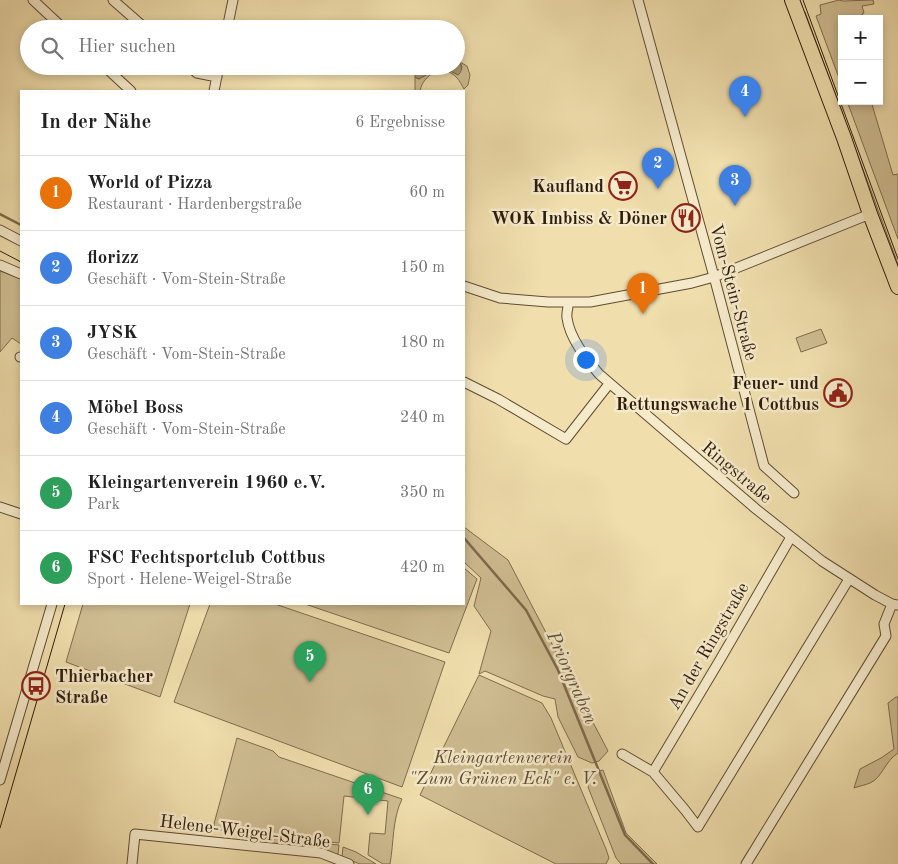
<!DOCTYPE html>
<html lang="de">
<meta charset="utf-8">
<style>
body{margin:0;font-family:"Old Standard TT",serif;background:#f6f6f6;color:#222}
.controls{position:absolute;right:15px;top:15px;display:grid;overflow:hidden;border-radius:0px;box-shadow:0 2px 8px #0003}
.controls button{width:45px;height:45px;display:grid;place-items:center;padding:0;border:0;border-bottom:1px solid #e0e0e0;background:#fff;color:#222;font:25px sans-serif}
.you{position:absolute;left:585px;top:359px;width:18px;height:18px;margin:-12px;border:4px solid #fff;border-radius:50%;background:#1a73e8;box-shadow:0 0 0 8px #1a73e833}
.badge{display:grid;place-items:center;width:32px;height:32px;border-radius:50%;background:#db2777;color:#fff;font-size:16px;font-weight:700}
.pin{position:absolute;translate:-50% -41px;filter:drop-shadow(0 1px 2px #0008)}
.pin::after{content:'';position:absolute;top:26px;width:18px;height:15px;background:inherit;clip-path:polygon(0 0,100% 0,50% 100%)}
.list{margin:0;padding:0;list-style:none}
h2{display:flex;justify-content:space-between;align-items:center;height:65px;margin:0;padding:0 20px;font-size:21px}
h2 small{font-size:16px;font-weight:400;color:#767676}
.list li{display:grid;grid-template-columns:32px 1fr auto;gap:15px;align-items:center;box-sizing:border-box;height:75px;padding:0 20px;border-top:1px solid #e0e0e0}
.list b{display:block;font-size:19px;white-space:nowrap}
.list p{margin:0;font-size:16px;white-space:nowrap;color:#767676}
.list em{font-size:16px;font-style:normal;color:#767676}
.icon{flex:none;width:28px;height:28px;fill:none;stroke:currentColor;stroke-width:2;stroke-linecap:round;stroke-linejoin:round}
.map{position:relative;flex:none;width:898px;height:864px;overflow:hidden}
.search{position:absolute;background:#fff;box-shadow:0 2px 8px #0003;left:20px;top:20px;width:445px;height:55px;display:flex;align-items:center;gap:12px;box-sizing:border-box;padding:0 18px;border-radius:28px;color:#767676;font-size:19px}
.panel{position:absolute;background:#fff;box-shadow:0 2px 8px #0003;left:20px;top:90px;width:445px;height:515px;border-radius:0px}
.map>svg:first-child{display:block}
.green{fill:#cfbd92;stroke:#7f6c4f}
.water{fill:#ae9c76;stroke:#7b694c}
.lines{fill:none;stroke-linecap:round;stroke-linejoin:round}
.stream{stroke:#7b694c;stroke-width:2.5}
.street-casing{stroke:#5f4c34;stroke-width:11}
.primary-casing{stroke:#2f1c0c;stroke-width:16}
.street{stroke:#f5eaca;stroke-width:9}
.primary{stroke:#f0dead;stroke-width:14}
.tram{stroke:#2f1c0c;stroke-width:1}
.labels{text-anchor:middle;stroke-width:5;stroke-linejoin:round;paint-order:stroke}
.poi-label{font-size:18px;font-weight:bold;fill:#2f1c0c;stroke:#f5eaca;text-anchor:end}
.street-label{font-size:18px;fill:#2f1c0c;stroke:#f5eaca}
.park-label{font-size:18px;font-style:italic;fill:#5f4c34;stroke:#f5eaca}
.water-label{font-size:19px;font-style:italic;fill:#624f36;stroke:#f5eaca}
</style>
<div class="map">
<svg width="898" height="864" viewBox="0 0 898 864">
<rect width="100%" height="100%" fill="#f0dead"/>
<filter id="stains"><feTurbulence type="fractalNoise" baseFrequency=".004" numOctaves="4"/><feColorMatrix values="0 0 0 0 .2 0 0 0 0 .09 0 0 0 0 .02 0 0 0 .5 -.17"/></filter>
<radialGradient id="worn" r=".72"><stop offset=".6" stop-color="#630" stop-opacity="0"/><stop offset="1" stop-color="#630" stop-opacity=".3"/></radialGradient>
<path class="green" d="M839,0L843,1L873,0L874,4L862,6L864,13L862,14L863,19H842V86L816,16L821,14L820,5Z
M805,12L898,264V271L804,15Z
M460,62L467,66L470,75L468,85L464,89C462,86 460,81 457,78C444,63 423,74 420,91H415V77L419,79C437,69 439,64 458,75L462,67Z
M847,101H871L893,175L898,174V239Z
M0,271L21,279V344L12,338L0,352Z
M821,329L827,343L801,352L796,338Z
M464,527L508,560L608,751L599,761L592,763L578,757L558,717L555,699L543,696L485,671L479,674L491,631L474,606L481,578L464,562Z
M464,568L477,579L449,653L305,604H464Z
M83,604H190L160,697L66,662Z
M210,604H275L445,662L402,787L174,702Z
M479,675L542,703L551,718L606,849L609,858L606,864H556L420,795Z
M896,697H898V753C885,761 882,778 870,783C866,785 859,786 854,788L860,769L881,758L894,749L888,703Z
M237,738L273,751L279,757L402,799C392,820 394,842 390,864H383L368,855L370,833L385,834L388,801L344,796L339,843L220,830L215,828L214,824Z
M603,770L626,833L657,864H621L616,858L588,787L589,773Z
M267,838L339,845L338,854H337L336,856L298,847L266,843Z
M343,847L356,852L376,864H360L342,857Z"/>
<path class="water" d="M456,56C460,63 465,69 458,75C440,64 436,69 419,79L415,77L416,66H456Z"/>
<g class="lines">
<path class="stream" d="M0,214L21,225
M464,538L526,610L558,670L625,835L653,864"/>
<defs>
<path id="street" d="M33,0L64,29
M113,0L146,29
M638,0L716,284L764,466L794,493
M227,29L233,0
M104,66L131,91
M189,66L197,73L217,77
M214,91L219,66
M0,230L21,241
M0,265L21,274
M464,286L500,298L548,302H590L692,283L714,277L870,214
M568,302C569,307 566,312 567,318C570,339 586,358 599,374L756,509L822,561L875,595L892,604L898,605
M20,357H21
M464,382L498,399L566,439L609,384
M0,507L21,514
M622,754L653,772L721,658L791,537
M653,772L685,810L698,827L849,579
M0,780L52,604
M132,864L135,834L321,853L349,864
M746,864L886,636L884,624L892,604"/>
<path id="primary" d="M792,0L844,138L870,214L898,287"/>
</defs>
<use href="#street" class="street-casing"/>
<use href="#primary" class="primary-casing"/>
<use href="#street" class="street"/>
<use href="#primary" class="primary"/>
<path class="tram" d="M803,0L898,259
M0,251L21,262
M0,828L65,604"/>
</g>
<defs>
<symbol id="supermarket-ring" viewBox="-11 -11 22 22"><circle r="9.5" fill="#f5eaca" stroke="#8f2418" stroke-width="1.5"/><path d="M-6-5.5h2.5l.6 2H6L4.5 2H-2.5L-4.4-4H-6ZM-1.5 3.2a1.3 1.3 0 1 0 .1 0ZM3 3.2a1.3 1.3 0 1 0 .1 0Z" fill="#8f2418"/></symbol>
<symbol id="restaurant-ring" viewBox="-11 -11 22 22"><circle r="9.5" fill="#f5eaca" stroke="#8f2418" stroke-width="1.5"/><path d="M-5-6h1v4h1v-4h1v4h1v-4h1v5L-1.5 .5V6h-2V.5L-5-1ZM5-6V6H3V1.5H1.5Q1.5-4 5-6Z" fill="#8f2418"/></symbol>
<symbol id="civic-ring" viewBox="-11 -11 22 22"><circle r="9.5" fill="#f5eaca" stroke="#8f2418" stroke-width="1.5"/><path d="M-.6-6.5H3V-4.5H.6V-3L4-1V1h2V6H-6V1h2V-1L-.6-3ZM-1.2 2.5V6h2.4V2.5Z" fill="#8f2418"/></symbol>
<symbol id="bus-ring" viewBox="-11 -11 22 22"><circle r="9.5" fill="#f5eaca" stroke="#8f2418" stroke-width="1.5"/><path d="M-5-6H5V4H4V6H2V4H-2V6H-4V4H-5ZM-3.5-4V0h7V-4ZM-3.5 1.2v1.5H-2V1.2ZM2 1.2v1.5H3.5V1.2Z" fill="#8f2418"/></symbol>
</defs>
<g fill-rule="evenodd">
<use href="#supermarket-ring" x="607" y="170" width="32" height="32"/>
<use href="#restaurant-ring" x="670" y="202" width="32" height="32"/>
<use href="#civic-ring" x="822" y="377" width="32" height="32"/>
<use href="#bus-ring" x="20" y="670" width="32" height="32"/>
</g>
<g class="labels">
<g class="poi-label">
<text x="604" y="192">Kaufland</text>
<text x="667" y="224">WOK Imbiss &amp; Döner</text>
<text x="819" y="389">Feuer- und<tspan x="819" dy="21">Rettungswache 1 Cottbus</tspan></text>
<text x="55" y="682" text-anchor="start">Thierbacher<tspan x="55" dy="21">Straße</tspan></text>
</g>
<g class="street-label">
<text transform="translate(734 292) rotate(75)" y="6">Vom-Stein-Straße</text>
<text transform="translate(737 472) rotate(40)" y="6">Ringstraße</text>
<text transform="translate(708 646) rotate(-60)" y="6">An der Ringstraße</text>
<text transform="translate(245 831) rotate(7)" y="6">Helene-Weigel-Straße</text>
</g>
<g class="park-label">
<text x="503" y="763">Kleingartenverein<tspan x="503" dy="21">"Zum Grünen Eck" e. V.</tspan></text>
</g>
<g class="water-label">
<text transform="translate(573 677) rotate(66)" y="7">Priorgraben</text>
</g>
</g>
<rect width="100%" height="100%" filter="url(#stains)"/>
<rect width="100%" height="100%" fill="url(#worn)"/>
</svg>
<div class="controls">
<button>+</button>
<button>−</button>
</div>
<div class="you"></div>
<div class="pin badge" style="left:643px;top:314px;background:#e8710a">1</div>
<div class="pin badge" style="left:658px;top:189px;background:#3f7fe0">2</div>
<div class="pin badge" style="left:735px;top:206px;background:#3f7fe0">3</div>
<div class="pin badge" style="left:745px;top:117px;background:#3f7fe0">4</div>
<div class="pin badge" style="left:310px;top:682px;background:#2e9e5b">5</div>
<div class="pin badge" style="left:368px;top:815px;background:#2e9e5b">6</div>
<div class="search"><svg class="icon" aria-label="search" viewBox="0 0 24 24"><circle cx="10" cy="10" r="6"/><path d="M15 15l6 6"/></svg>Hier suchen</div>
<section class="panel">
<h2>In der Nähe<small>6 Ergebnisse</small></h2>
<ul class="list">
<li><span class="badge" style="background:#e8710a">1</span><div><b>World of Pizza</b><p>Restaurant · Hardenbergstraße</p></div><em>60 m</em></li>
<li><span class="badge" style="background:#3f7fe0">2</span><div><b>florizz</b><p>Geschäft · Vom-Stein-Straße</p></div><em>150 m</em></li>
<li><span class="badge" style="background:#3f7fe0">3</span><div><b>JYSK</b><p>Geschäft · Vom-Stein-Straße</p></div><em>180 m</em></li>
<li><span class="badge" style="background:#3f7fe0">4</span><div><b>Möbel Boss</b><p>Geschäft · Vom-Stein-Straße</p></div><em>240 m</em></li>
<li><span class="badge" style="background:#2e9e5b">5</span><div><b>Kleingartenverein 1960 e.V.</b><p>Park</p></div><em>350 m</em></li>
<li><span class="badge" style="background:#2e9e5b">6</span><div><b>FSC Fechtsportclub Cottbus</b><p>Sport · Helene-Weigel-Straße</p></div><em>420 m</em></li>
</ul>
</section>
</div>
